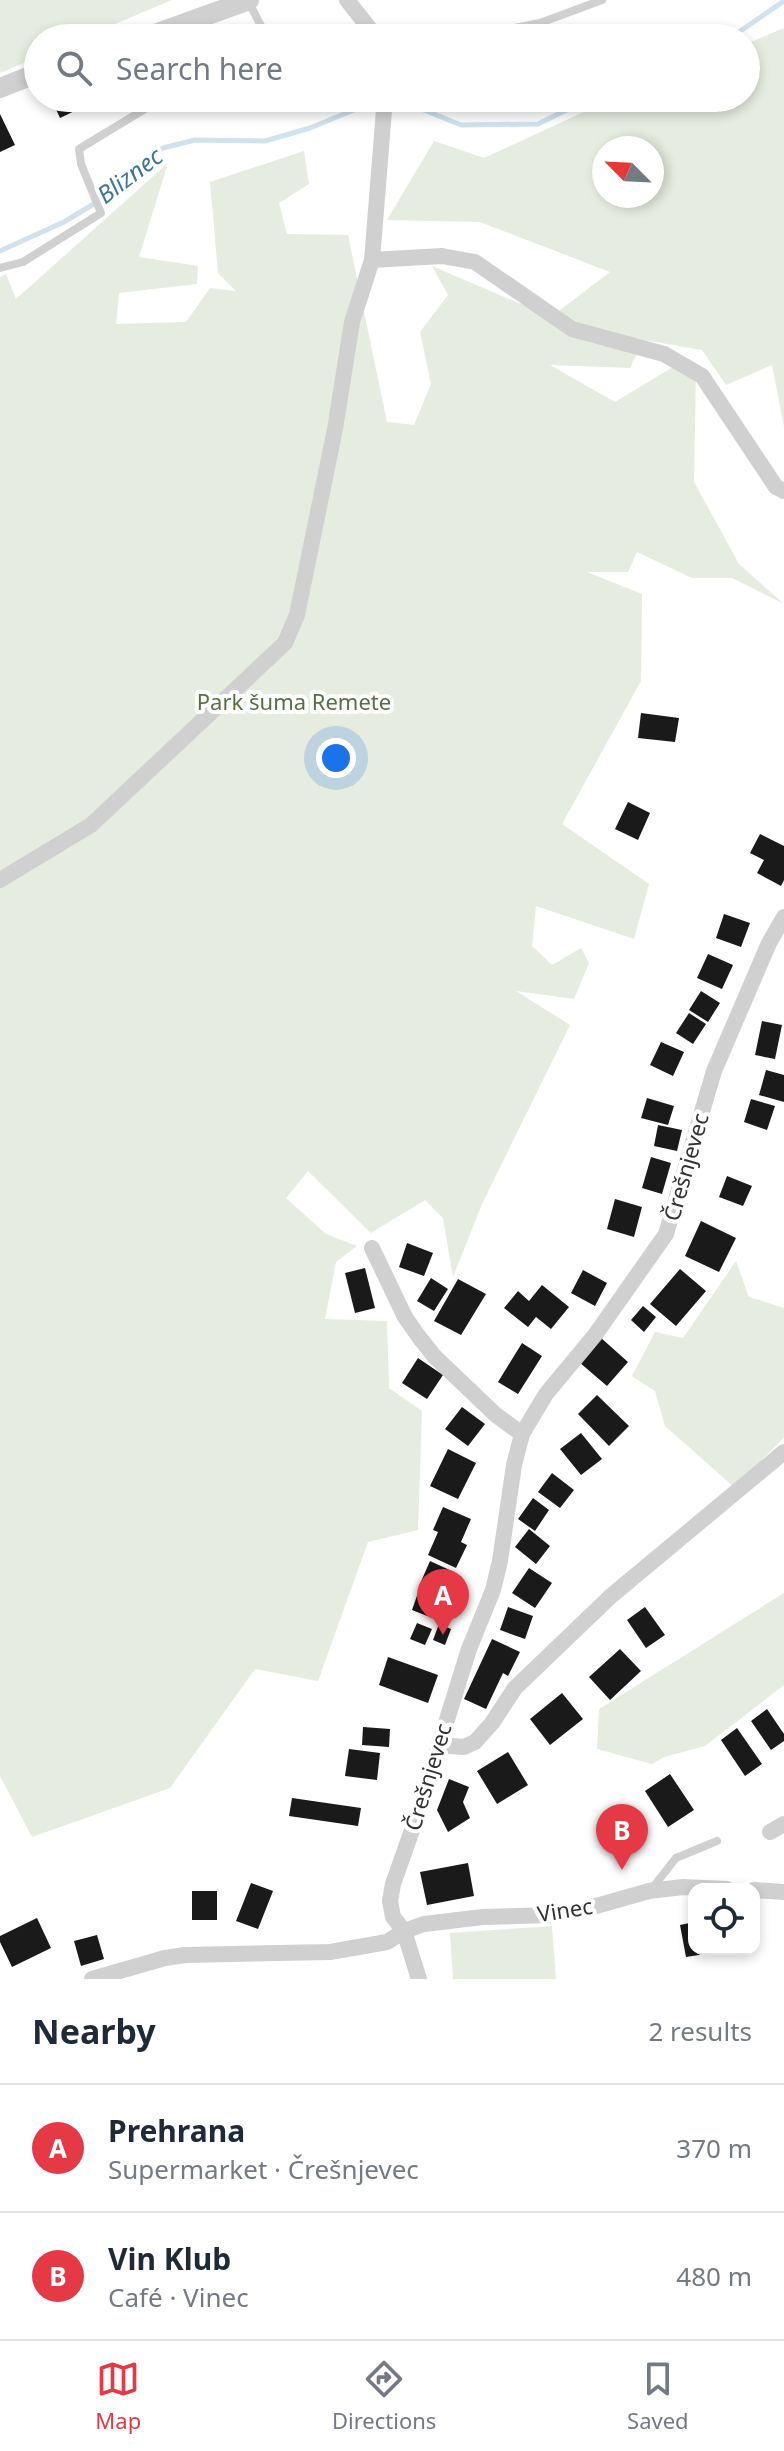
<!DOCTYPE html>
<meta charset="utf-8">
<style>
body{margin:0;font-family:"Noto Sans",sans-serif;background:#f6f6f7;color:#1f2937}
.controls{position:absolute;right:24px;bottom:24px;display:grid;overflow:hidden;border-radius:16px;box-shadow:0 4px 12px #0003}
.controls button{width:72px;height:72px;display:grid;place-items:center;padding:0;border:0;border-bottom:2px solid #e0e1e3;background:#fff;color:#1f2937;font:40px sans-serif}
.compass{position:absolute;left:592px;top:136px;width:72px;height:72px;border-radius:50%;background:#fff;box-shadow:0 4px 12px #0003;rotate:294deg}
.you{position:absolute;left:336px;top:758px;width:28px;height:28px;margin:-20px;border:6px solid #fff;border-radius:50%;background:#1a73e8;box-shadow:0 0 0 12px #1a73e833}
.badge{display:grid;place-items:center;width:52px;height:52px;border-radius:50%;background:#e63946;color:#fff;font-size:26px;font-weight:700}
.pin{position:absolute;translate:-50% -66px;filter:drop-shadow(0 2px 4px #0008)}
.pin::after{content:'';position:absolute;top:42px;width:28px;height:24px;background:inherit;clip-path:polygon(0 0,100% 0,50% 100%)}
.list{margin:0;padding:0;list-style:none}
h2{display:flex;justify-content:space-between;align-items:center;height:104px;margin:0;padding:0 32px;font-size:34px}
h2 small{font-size:26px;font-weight:400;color:#747a83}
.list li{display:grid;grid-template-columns:52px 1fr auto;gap:24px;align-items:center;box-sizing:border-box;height:128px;padding:0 32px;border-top:2px solid #e0e1e3}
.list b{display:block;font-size:30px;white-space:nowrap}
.list p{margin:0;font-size:26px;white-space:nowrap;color:#747a83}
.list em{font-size:26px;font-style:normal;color:#747a83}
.icon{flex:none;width:44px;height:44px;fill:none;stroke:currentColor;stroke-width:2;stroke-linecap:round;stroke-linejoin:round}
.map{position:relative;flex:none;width:784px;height:1979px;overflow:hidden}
.search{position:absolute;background:#fff;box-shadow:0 4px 12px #0003;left:24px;right:24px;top:24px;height:88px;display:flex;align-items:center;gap:20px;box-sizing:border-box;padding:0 28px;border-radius:44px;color:#747a83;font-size:30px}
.sheet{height:360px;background:#fff}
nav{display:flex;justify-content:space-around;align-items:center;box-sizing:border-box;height:112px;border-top:2px solid #e0e1e3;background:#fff;font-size:22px;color:#747a83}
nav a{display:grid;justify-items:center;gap:4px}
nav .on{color:#e63946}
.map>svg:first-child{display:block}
.green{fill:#e6ecdf;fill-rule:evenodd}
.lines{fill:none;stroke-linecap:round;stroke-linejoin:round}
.stream{stroke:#cfe2ee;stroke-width:5}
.building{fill:#1a1a1a}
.service{stroke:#d0d0d0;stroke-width:8}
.minor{stroke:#d0d0d0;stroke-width:16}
.tertiary{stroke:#d0d0d0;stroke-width:20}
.labels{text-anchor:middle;stroke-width:8;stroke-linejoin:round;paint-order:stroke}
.park-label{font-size:22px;fill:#56703f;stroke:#fff}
.street-label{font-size:22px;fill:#333;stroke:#fff}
.water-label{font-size:24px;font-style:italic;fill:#3f7597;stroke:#fff}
</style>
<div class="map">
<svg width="784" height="1979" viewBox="0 0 784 1979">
<rect width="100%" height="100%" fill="#fff"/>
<path class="green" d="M0,0H172L82,38H38V57L0,73Z
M784,28V427L772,365L726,385L702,350L644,340L630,368L550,365L615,402L678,364L696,372L694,482L739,564L784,604L732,578H692L637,552L628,572H587L642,594L641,681L562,824L649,884L634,939L536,906L532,946L552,965L581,948L589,963L574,999L516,991L570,1025L482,1204L453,1277L443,1218L425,1200L371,1233L308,1171L286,1198L326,1234L357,1246L336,1262L325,1319L387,1321L389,1388L422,1411L418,1530L368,1542L318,1681L255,1669L170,1788L32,1837L0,1776V277L6,274L16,299L168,163L139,257L198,266L197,284L119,293L116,324L186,322L210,288L236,291L218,273L210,182L304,151L309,184L279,203L287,234L348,235L387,422L414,425L431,384L420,332L448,295L432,266L551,317L610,272L480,222L387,220L434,141L484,158L614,98H746V44ZM604,148H652V196H604Z
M736,1261L749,1297L784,1308V1438L734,1487L665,1426L655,1391L632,1376L655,1332L683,1338Z
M784,1593V1685L705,1746L664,1757L652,1764L597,1749L599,1709Z
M552,1926L556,1979H453L450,1933Z"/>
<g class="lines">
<path class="stream" d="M730,38L784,1
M0,251L64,222L110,194L141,161L163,148L195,140L265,141L310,128L361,107L419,108L461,125L538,124L591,98"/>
</g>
<path class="building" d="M51,98H83L87,105L60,118Z
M0,114L15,145L0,152Z
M641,713L679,718L675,742L638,738Z
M628,802L650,813L638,840L615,829Z
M760,834L784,846V880L781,886L757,873L764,860L750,853Z
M724,914L750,923L741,947L716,938Z
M708,954L733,965L722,989L697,978Z
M701,991L720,1003L708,1022L689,1010Z
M689,1013L706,1024L693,1044L676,1033Z
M762,1021L782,1025L775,1059L755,1055Z
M661,1042L684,1052L673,1076L650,1065Z
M766,1070L784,1075V1102L759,1095Z
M647,1098L674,1106L668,1125L641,1118Z
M751,1099L775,1106L767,1130L744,1122Z
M658,1125L682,1130L677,1151L654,1146Z
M651,1157L671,1163L662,1194L642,1188Z
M727,1176L752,1186L743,1206L719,1197Z
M615,1199L642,1207L634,1237L607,1229Z
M701,1221L736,1238L719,1272L685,1256Z
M407,1243L433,1253L424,1276L399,1267Z
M365,1268L375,1308L355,1313L345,1273Z
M680,1269L706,1291L676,1326L650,1304Z
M583,1270L607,1283L595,1306L571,1293Z
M431,1278L448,1289L434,1311L417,1301Z
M458,1279L486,1294L461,1335L434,1321Z
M542,1285L569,1307L551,1329L536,1317L528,1327L504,1308L518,1291L529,1301Z
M643,1306L656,1317L644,1332L631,1320Z
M600,1337L628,1362L607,1386L579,1362Z
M522,1343L542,1356L518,1394L498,1382Z
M418,1358L443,1375L427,1399L402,1383Z
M597,1395L629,1426L609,1446L578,1414Z
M462,1407L485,1424L468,1446L445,1429Z
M581,1433L602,1459L581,1475L560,1449Z
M448,1449L476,1463L458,1499L430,1486Z
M552,1473L574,1490L560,1508L538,1492Z
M533,1498L549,1510L535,1531L518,1519Z
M443,1507L471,1519L461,1542L467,1545L456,1568L428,1555L438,1532L433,1530Z
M529,1529L550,1546L536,1564L515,1547Z
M430,1561L454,1572L444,1595L420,1584Z
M529,1568L552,1583L535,1608L512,1593Z
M419,1590L442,1600L435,1619L412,1610Z
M508,1607L533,1616L525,1639L500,1630Z
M645,1607L665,1635L646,1648L627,1620Z
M417,1623L432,1629L425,1645L410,1639Z
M439,1624L451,1629L445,1645L433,1640Z
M492,1639L520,1652L508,1676L503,1673L486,1709L464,1699Z
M620,1649L641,1671L610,1700L589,1677Z
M388,1657L438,1675L428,1703L379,1685Z
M562,1693L583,1719L550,1745L530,1719Z
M767,1709L784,1734V1741L771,1750L751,1721Z
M363,1727L390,1729L389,1747L362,1745Z
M737,1728L762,1764L745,1776L721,1740Z
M349,1749L380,1753L377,1780L345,1776Z
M508,1752L528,1785L497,1804L477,1771Z
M670,1774L694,1810L668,1827L645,1791Z
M449,1779L469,1787L463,1802L470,1818L448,1832L437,1810Z
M292,1798L361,1808L358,1826L289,1816Z
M468,1863L474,1896L427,1905L420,1872Z
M251,1883L273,1891L258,1929L236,1921Z
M192,1891H217V1920H192Z
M37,1918L51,1948L12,1967L0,1942V1936Z
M694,1922V1949L724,1951L686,1957L680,1925Z
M97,1935L104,1959L81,1966L74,1941Z"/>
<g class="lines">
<path class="service" d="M248,1L266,35L261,38
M266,35L330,38
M461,38L540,23L602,0
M0,268L23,262L101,213L81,164L79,149L163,98
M650,1891L676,1858L717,1841"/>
<path class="minor" d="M347,0L377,38
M372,260L442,256L475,262L572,329L664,354L702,376L776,487L784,491
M0,880L91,825L285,643L297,615L335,429L352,322L372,260L385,98
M372,1248L405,1317L419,1337L434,1356L496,1415L522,1434
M438,1745L464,1747L475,1742L492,1723L515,1688L611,1596L784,1452
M770,1832L784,1824
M754,1890L784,1892
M92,1979L165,1958L185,1955L330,1952L387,1942L404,1931L424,1924L483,1917L553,1915L582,1910L649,1891L683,1887L727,1889
M419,1979L404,1931L393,1917L390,1901L393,1884L417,1816L469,1649L493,1590L500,1561L514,1465L522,1434L546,1394L595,1335L666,1234L714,1071L769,943L784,917"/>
<path class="tertiary" d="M144,38L249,0
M0,88L38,73"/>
</g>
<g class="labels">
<g class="park-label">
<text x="294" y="710">Park šuma Remete</text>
</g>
<g class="street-label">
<text transform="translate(686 1167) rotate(-74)" y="8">Črešnjevec</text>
<text transform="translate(428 1777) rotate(-73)" y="8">Črešnjevec</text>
<text transform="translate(565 1910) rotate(-9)" y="8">Vinec</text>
</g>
<g class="water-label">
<text transform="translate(130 176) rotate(-37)" y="8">Bliznec</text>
</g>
</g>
</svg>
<div class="controls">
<button><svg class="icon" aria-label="locate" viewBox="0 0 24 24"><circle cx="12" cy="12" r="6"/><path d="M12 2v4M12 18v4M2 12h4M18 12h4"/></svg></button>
</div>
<svg class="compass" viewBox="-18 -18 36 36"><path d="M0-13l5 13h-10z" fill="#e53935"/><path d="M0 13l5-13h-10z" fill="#747a83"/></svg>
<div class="you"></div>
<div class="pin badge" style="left:443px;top:1635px">A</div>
<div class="pin badge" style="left:622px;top:1870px">B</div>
<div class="search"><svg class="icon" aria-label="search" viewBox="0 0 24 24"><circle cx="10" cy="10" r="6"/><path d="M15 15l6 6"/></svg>Search here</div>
</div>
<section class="sheet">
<h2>Nearby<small>2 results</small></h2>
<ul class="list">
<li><span class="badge">A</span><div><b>Prehrana</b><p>Supermarket · Črešnjevec</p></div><em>370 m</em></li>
<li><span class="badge">B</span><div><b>Vin Klub</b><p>Café · Vinec</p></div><em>480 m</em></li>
</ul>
</section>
<nav>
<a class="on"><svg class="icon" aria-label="map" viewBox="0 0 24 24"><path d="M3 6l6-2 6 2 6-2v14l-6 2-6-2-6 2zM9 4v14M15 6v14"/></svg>Map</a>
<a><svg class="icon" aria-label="directions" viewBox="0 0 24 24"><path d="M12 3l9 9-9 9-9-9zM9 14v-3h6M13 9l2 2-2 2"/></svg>Directions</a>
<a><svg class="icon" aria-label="saved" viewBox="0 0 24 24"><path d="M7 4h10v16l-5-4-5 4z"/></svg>Saved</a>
</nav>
